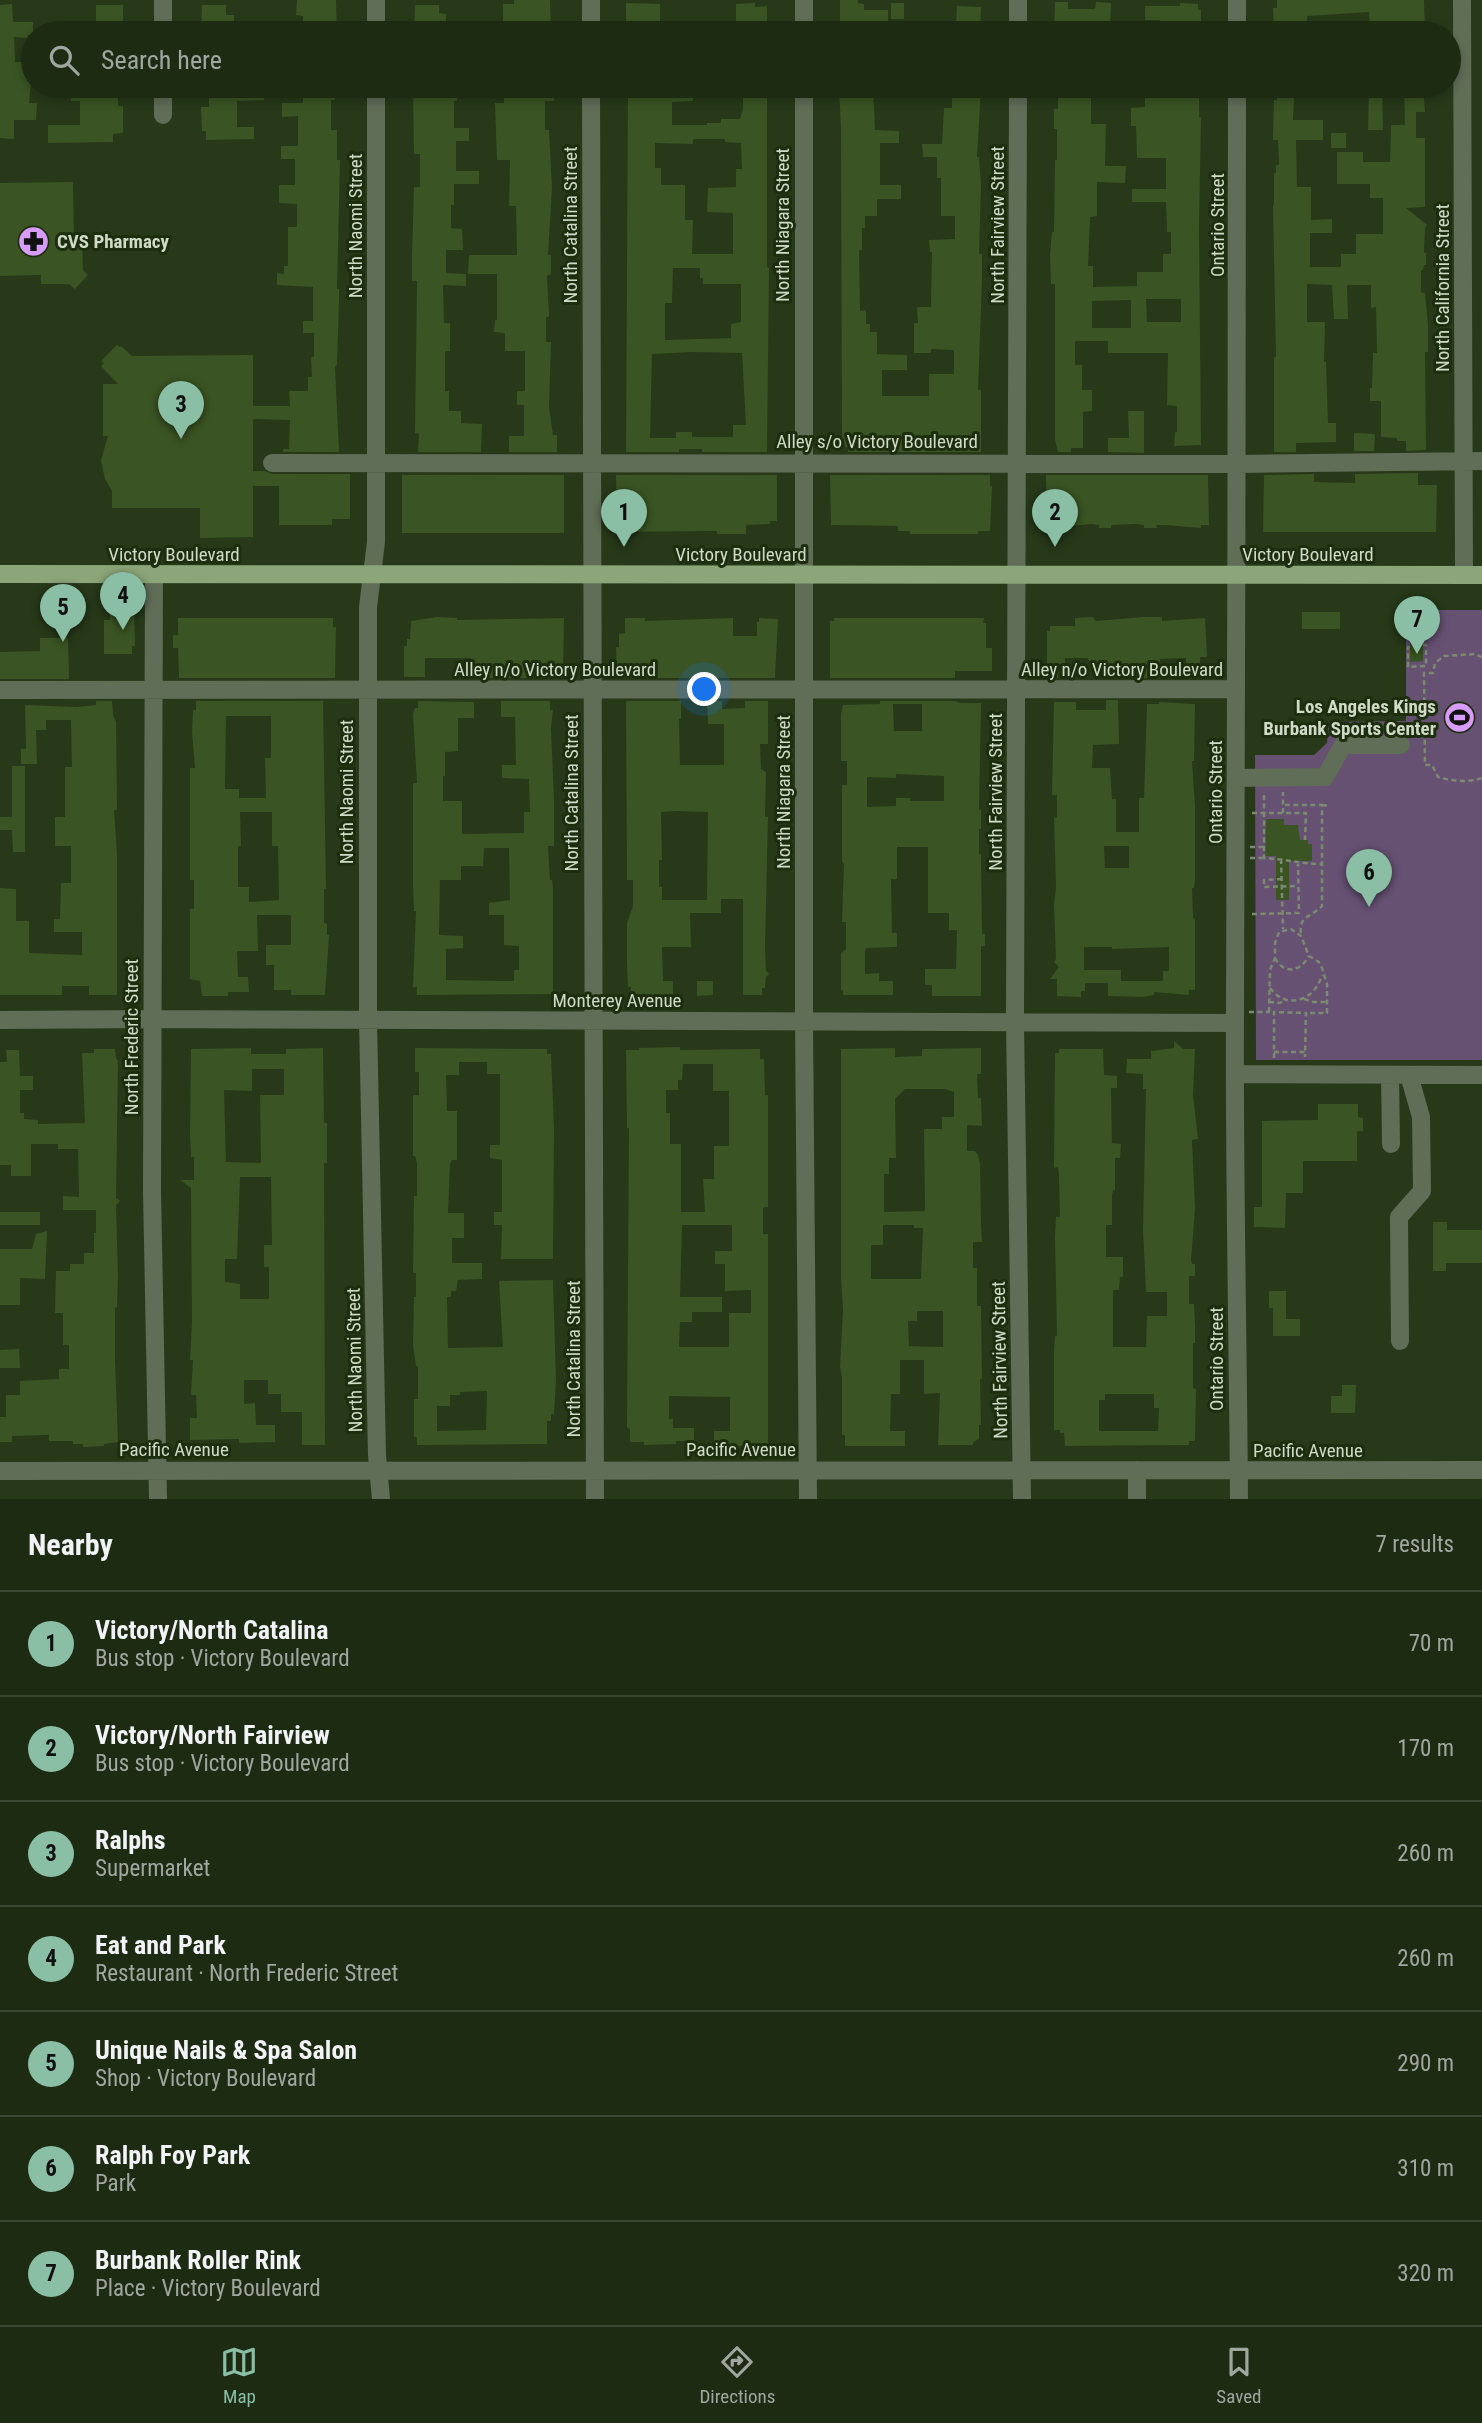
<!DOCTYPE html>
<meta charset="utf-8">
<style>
body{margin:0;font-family:"Roboto Condensed",sans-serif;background:#25331c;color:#f1f3f6}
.you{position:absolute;left:705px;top:690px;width:24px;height:24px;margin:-18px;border:5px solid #fff;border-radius:50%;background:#1a73e8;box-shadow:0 0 0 10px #1a73e833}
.badge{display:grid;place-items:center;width:46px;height:46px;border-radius:50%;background:#8abfa5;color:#111;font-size:23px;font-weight:700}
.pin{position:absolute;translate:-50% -58px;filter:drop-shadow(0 2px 4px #0008)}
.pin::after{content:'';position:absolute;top:37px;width:24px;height:21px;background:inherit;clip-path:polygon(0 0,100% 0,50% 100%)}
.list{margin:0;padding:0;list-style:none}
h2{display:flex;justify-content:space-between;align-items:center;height:91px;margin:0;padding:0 28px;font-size:30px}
h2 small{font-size:23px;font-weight:400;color:#a0a7a0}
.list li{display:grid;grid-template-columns:46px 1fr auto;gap:21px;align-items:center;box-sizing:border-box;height:105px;padding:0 28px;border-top:2px solid #3b4733}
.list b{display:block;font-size:26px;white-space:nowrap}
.list p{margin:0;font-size:23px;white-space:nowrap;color:#a0a7a0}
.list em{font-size:23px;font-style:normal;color:#a0a7a0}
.icon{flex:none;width:38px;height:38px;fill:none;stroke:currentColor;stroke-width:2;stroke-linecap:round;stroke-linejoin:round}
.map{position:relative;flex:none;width:1482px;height:1499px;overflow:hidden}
.search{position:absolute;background:#1d2b13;box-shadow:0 4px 10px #0003;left:21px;right:21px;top:21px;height:77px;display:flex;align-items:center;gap:18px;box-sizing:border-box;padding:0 24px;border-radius:38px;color:#a0a7a0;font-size:26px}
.sheet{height:826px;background:#1d2b13}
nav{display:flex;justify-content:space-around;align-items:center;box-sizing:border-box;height:98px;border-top:2px solid #3b4733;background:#1d2b13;font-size:19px;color:#a0a7a0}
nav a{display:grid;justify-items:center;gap:4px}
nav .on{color:#8abfa5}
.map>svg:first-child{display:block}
.green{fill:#665173}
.building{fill:#3a5423;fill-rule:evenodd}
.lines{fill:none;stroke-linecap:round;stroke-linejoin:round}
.path{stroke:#7c8a71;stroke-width:2.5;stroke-dasharray:5 3.5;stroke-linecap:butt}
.minor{stroke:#606d57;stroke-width:18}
.major{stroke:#8ca579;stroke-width:18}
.labels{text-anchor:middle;stroke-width:6;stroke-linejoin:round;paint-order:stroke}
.street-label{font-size:19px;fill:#cfdac7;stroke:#1d2e0f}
.poi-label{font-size:19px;font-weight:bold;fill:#cfdac7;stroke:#1d2e0f;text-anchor:start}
</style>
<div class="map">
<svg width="1482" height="1499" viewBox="0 0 1482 1499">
<rect width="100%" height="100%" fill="#273919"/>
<path class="green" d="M1406,610H1482V1060H1256L1255,755H1314L1327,743L1329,722L1406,721Z"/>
<path class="building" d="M297,0H336L337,33L303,32V16L296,15Z
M514,0H550L551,33L523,31V25H503V4H514Z
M840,0H858V3L864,4V10H888V32L840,31Z
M1277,0H1424L1425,33L1392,32V28L1370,29L1369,12L1307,16V33H1274L1273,8H1277Z
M1055,2H1068V9H1095L1096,2L1111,3L1110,26L1086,25V33L1057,32V28H1054Z
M626,3L660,4V31H626Z
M755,3V7L767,6V23L764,24V26L755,27V33H736V4Z
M891,3H904V19H891Z
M1180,3L1198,4V10H1201V33H1160V20H1145V6H1180Z
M12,4L13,22H33V35H28L27,38L14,37L15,62H33L29,103H37L36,120H14V139L0,138V5Z
M96,5H123V32L96,31Z
M202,5H226V15H234V29H215V33H201Z
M415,5H439V13L446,14V33H414Z
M957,6L981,7L980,32H967V24H956Z
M663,22H677L678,33H662Z
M72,86H118V106H123V133L113,134V142L48,143V125H80V101H71Z
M209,86H233V89H264V100L237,101V127H254V139L206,140V131H202L201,107H209Z
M303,86H335V100H331V130H337V160H340L337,289H339V300L337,364L335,367L339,452H283V449H289L290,420L253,419V471H265L272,474H350V519H332V525H279V486H253V537L200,538V508H112V491L105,479L101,460L108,436H103V384H118L101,366L104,363L101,361L117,345L119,347L121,346L132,356L253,355V406H290L289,391H308V377H312L311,357H314V333H303V321H313V287L277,285V273L284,274V266H288V227H297V204L279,203V185H295V159H281V146H298V116L282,117V103H303Z
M413,86H457V101H454V128H469V141H456V171H479V184H454V205H451V228L462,229L463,250H446V273L466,274V286L443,285L444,323H450V351H445V391H449V411H461V423L482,424L481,452H418L419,434L415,433L417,281H412V256L414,187H420V154H414Z
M504,86L554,87V101H545V130H549L552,188L548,255H551V274L547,276L549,317H546V342H551L549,407L553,435H557V452H509V436H524V405H517V391H525V351H505V333L494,332L495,320H497V274H468L469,255H517L516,206H509L510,160H497L495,103H504Z
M628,86H693V101L672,102V125H707V123H721V119H740L743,109V86H767V267L769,268L767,452H702V449H679V452H626ZM693,139H725V142L741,143L742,169H736V187L708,188L707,212L733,213V254H692L693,220H685V185H661V168H655V143L693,144ZM673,268H700V278H703V284H741V322L731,324V338L665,340V303H672ZM693,352L742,353L746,425H733V437H692V432H676V438H650L652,354Z
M839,86H873L875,130L899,131V143H880V185H901V199H877V216H865V228H862V250H859L860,311L866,310V324H870V332H877V354L907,355V370H882V396H929V374H954V350L931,349V353H914V323H918L917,307H931L932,252H930L929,240L955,239V216H941V178H937V157H923L922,144H942L944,108H952V91H956V86H981L977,157H979L981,186L979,254H982V280L978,390H981V452H848V447H845V442H842L841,130Z
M1058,86H1091V124H1106L1105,166H1126L1125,183L1097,182V216L1090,217L1088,266H1093V287L1137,286V272H1163V254H1171V232H1167L1166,202H1132V189H1166V158H1137L1136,126H1131V108L1145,107V95H1149V91H1182V86H1199V117H1201L1199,226L1201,445L1174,446L1175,432H1177V406L1167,405L1168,353H1108V341H1075V365H1082V390H1092V411L1083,412V448H1071V452H1058L1055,439V284H1051L1050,255L1052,232H1054L1055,160H1057V129H1054V109H1058ZM1146,299H1181V322H1147ZM1131,300V328H1092V301Z
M1277,86H1317V96L1294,97L1293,120H1323V140H1296L1297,187H1311V220L1332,219V233H1310V267H1341V254H1356V234H1383V198H1370V184H1337V152H1363V162H1390L1391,125H1405L1404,86H1423L1425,112H1416V138H1425V207L1406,208L1427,225L1425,228L1424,253H1426V265H1424L1423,270H1421V292L1425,293L1428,325V352H1425L1426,450L1406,451V441H1397V438L1381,437V401H1370V388H1372L1373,353H1377L1376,307L1371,308V285H1347L1348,319H1334L1332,285L1307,284V322H1325L1324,362H1326L1328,423H1336V442L1296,443V452H1274V357H1276L1273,205H1274V173H1276V165H1279L1278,140H1273V135L1274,100H1277Z
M1369,86H1382L1383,130H1368Z
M1331,133H1346V148H1331Z
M73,182L74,241H82L83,270L88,275L75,289L69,284H41V275L0,276V183Z
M1128,411H1144V453L1108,452V438H1129Z
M1354,433L1375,434L1374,451H1354Z
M1418,473V485H1437L1436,532H1263L1264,475L1314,474V482L1355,483V474Z
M402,475H564V533H402Z
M616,475H777V521H770V524L746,525V534H717V531L617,532Z
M830,475H990V486H992L990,531H978V534H910V531H898V526L831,525Z
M1046,475H1208L1209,525H1201V528L1164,525H1156L1157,528H1144V525L1136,524L1111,525V528H1099V525L1091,524L1054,528V525H1047Z
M110,608H134L135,646H132V654H104V620H110Z
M1302,612H1340V629H1302Z
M437,617L457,618V620L564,618L563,678H471V658H425V677H404V646H407V639H410L411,621Z
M1092,617L1096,621L1143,617H1162V621L1205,618L1207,657H1200V678H1186V658L1160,659V678H1119V666H1097L1096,664L1090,663L1088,658H1065V664H1059L1058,678H1044V666H1047V631H1050V626H1075V618Z
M178,618H333V627H336L335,678H179L178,648H173V635H178Z
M625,618H645V621L733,618V636H757V622H759V618L778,619L775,678H617L616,647H619V634L625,633Z
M834,618H984L983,623H986V648H992V671H955V678H830V621H834Z
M40,638H68L69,679H0V652L40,651Z
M1410,642H1423V661L1410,662Z
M1106,700H1118L1119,744L1093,745L1092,768H1110L1112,799H1116V832H1139V798H1144L1147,704H1159V702L1195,704L1194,761H1192L1195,806V879L1194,888H1192L1193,917L1195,920V990H1189V995L1154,992V995L1143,997L1108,996V983H1085V991H1081V997L1057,996V979H1050L1059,967L1054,962L1056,959L1054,905L1056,887L1054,818L1057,817V795H1052L1054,702H1076V710H1106ZM1104,846H1129V868H1105ZM1084,947H1112V949L1169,947V971H1163V981H1121V970H1084Z
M96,701H112L113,715L116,722L117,810H114L117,854V995H89V986H62V995H0V888L16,889V921H29V953L82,955V932H54V919H60L61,883H71V846H55V817H65V767H72L71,720H46V730H36L37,764H21V749H26L25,705L76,707L96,705Z
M196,701H323L326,889H324V923L327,924V935H329L325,995H291V990H274V965H266V945H291V915H257L258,951H237L238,977H248L249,992H228V996H202L200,981L190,979V909H194V880H190V768H195L192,732L193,710H196ZM226,716H271V758H265L266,798H239V789H225ZM240,812H272V846H278L279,900L249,902V887H238V846H241Z
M418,701L474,702V718H458V751L445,752V776H443V801H462V834L524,833V812H530L529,779L502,778V765H516L515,717H501V701H550V710H553L551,728L554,800V846H548L550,880H552L553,888V994L417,995V987H413L416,911H414L413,884V783H417L413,714L415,708H418ZM484,848H509L510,900L489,903V915H504V945L519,946V970H514V981L446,980V949L463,948V936L439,935L440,880H461V866H483Z
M626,701H681V719H679L680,765H724V724H708L707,701H722V709L745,708V701H768V744H760L761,769L766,772L765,817H768L765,947L766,971L769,974L766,977L765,988H762V995H743V899H721V913H690L691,947H662L663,981H673V995H631V987H628L627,964V923L633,906V880H627ZM677,811L708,812L707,900H662V887H659V860H662L661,812Z
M880,701H955L961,703H981L979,810H981V829H979V854H981L982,934H985V946H981V996H932V985H925V969H956L957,930H949V913H928V847H897V879H891L892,933H897V947L866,948L865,951V974L879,973V981H893V995H843V990H841V953L846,949V922H842L844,864L842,861V785H847V761H841V714L843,705L880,704ZM893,704H922V731H894ZM896,774L944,776V801H910V798H896V806L867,807V777L896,778Z
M12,766H25V852H13L12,830H0V817H12Z
M1266,819H1284V825H1298L1300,840H1308V844H1312V861H1289V900H1276V856H1265Z
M697,981H713V995L697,996Z
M1174,1041L1183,1049H1195L1193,1095L1198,1139L1192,1140L1195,1209L1191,1260L1192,1264H1195V1276H1189V1304H1194L1195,1325V1343H1193V1388L1196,1389L1195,1441H1189V1445L1065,1446L1064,1433H1060V1430H1054V1350L1055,1336H1057L1055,1237L1056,1217H1060L1059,1176L1058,1167L1054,1168L1055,1053H1059V1049H1103L1104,1075L1117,1076V1088H1111L1112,1143L1121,1144L1120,1158H1115V1190H1113L1112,1196V1225H1106V1257H1123V1277H1120L1119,1290H1113V1347H1146L1147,1316H1167V1292H1146L1143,1230L1146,1089H1143V1074L1126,1073L1127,1059H1151V1051L1174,1048ZM1105,1394H1154V1408H1159L1158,1431H1099V1400H1105Z
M680,1047V1050L760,1049V1059H764L765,1095H768V1207H764L763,1209V1234H768V1443H756V1445L748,1446H714V1431H730V1397L669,1396V1419H673V1428H694V1441H676V1444L644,1445V1442H630V1429L627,1427L629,1128H627L626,1050H639V1048ZM683,1064H713V1091H729V1146H714V1179H703L705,1212H681V1144H670V1113H666V1090H678V1080H682ZM682,1225H732V1251H715V1264H725V1291L751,1290V1313H729V1347H679L680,1322H692V1312H722V1297H680Z
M251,1048V1054H286V1049L323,1048L324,1123H327V1163H324L325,1445H302V1412H281V1394H268V1380H244V1404L255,1403L256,1425H275V1442L239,1443V1439L190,1440V1418H197L196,1395H191L193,1360H190L192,1322L191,1188L180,1180H194V1157H191L190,1134L191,1049ZM252,1069H284V1095H260L261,1163L226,1162L224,1090L252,1091ZM240,1177H271L272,1245H264V1267H269V1299H240V1284L225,1282V1259H237Z
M415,1048L547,1049V1054H551L554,1128L553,1259H501L502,1225H494V1212H502V1160L490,1158V1145H500V1074H487V1062H459V1075H446L447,1111H457V1160H452L450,1164L448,1213H464V1238H452V1263H482V1279L458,1280L456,1291H451V1297H447L448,1348L503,1347L499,1281L553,1280L556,1380L554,1414H551V1421H547V1444L417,1445V1437H414V1399H418V1366H416L413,1345L414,1297H416V1273H413L414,1196H417V1163L415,1156H413V1095H419V1072H415ZM487,1391L486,1430L437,1431V1406H450V1395H460V1392Z
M895,1048V1057L922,1056V1049L981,1048V1074H977L978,1098H981L982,1126L967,1125V1151H975L978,1155L980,1164L981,1223L982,1242H973V1268H977V1306H981L982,1379H980L981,1425H979V1439L973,1442V1445H938L940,1393L924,1394V1360H900V1394H891L890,1431H905V1446H845V1435H842V1377L840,1367L843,1310L841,1277V1049ZM905,1089H945L954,1092V1117H942V1129H924L925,1211L884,1212V1174H889V1158H896L895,1099ZM883,1225H914V1228H923L921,1279H871V1245H883ZM917,1311H943V1347L909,1346L908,1321H917Z
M94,1049H115L116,1058L118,1061L116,1198L120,1201L116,1205L118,1277L117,1307L115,1308V1360L118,1442L104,1444V1446L83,1447V1444H73V1441H49V1435L12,1436V1442H0V1417H6V1395H20V1381L59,1379V1369H69V1345H63V1313H55L56,1271H70V1264H84V1253H94V1233H96V1210H63V1196L79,1197L78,1149H58V1144H31V1176H11V1165H0V1062H7L6,1050H19L20,1076H33V1090H20V1113H24V1119L38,1120V1124L85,1123L82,1053H94Z
M1318,1104H1358V1117L1363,1118V1131H1357V1161H1303V1193H1286L1285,1228L1254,1227V1207H1262V1121L1318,1120Z
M0,1212H40V1225H0Z
M1433,1222H1447V1230H1482V1263H1446V1271H1433Z
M47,1231L45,1279L20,1278V1305H0V1249H32L36,1234Z
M1269,1291H1286V1319H1300V1336H1273V1308H1269Z
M19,1349L20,1368H0V1350Z
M1342,1385H1356L1355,1413H1331V1396H1342Z"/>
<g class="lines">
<path class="path" d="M1410,647H1408V667L1426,666V645H1423
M1482,657L1475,654L1444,656L1435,663L1433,673H1424L1425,765H1432L1438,777C1451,781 1469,783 1482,778
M1264,795V858C1284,859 1302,864 1322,864V805H1283
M1322,805L1330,806
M1252,813H1306L1305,840
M1283,813V792
M1250,847H1264
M1250,858H1264
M1281,859L1283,929
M1282,879L1264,880V887L1298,886
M1252,914L1299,913L1298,864
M1301,933C1298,916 1313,916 1322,906V864
M1275,958C1284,975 1300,972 1309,956
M1270,988C1287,1011 1315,1000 1322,975
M1304,999L1313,1002H1327
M1269,1002L1280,1003L1285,1000
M1249,1012H1270
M1269,1012L1270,970L1275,958V943L1279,932L1291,929L1301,936L1309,956L1319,962L1322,968L1327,984V1013H1306
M1274,1052H1305
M1274,1058V1012L1306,1013L1305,1057"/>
<path class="minor" d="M163,0V33
M591,0V33
M1237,0V33
M1462,0L1464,575
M376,33V0
M804,33V0
M1018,33V0
M163,86V115
M376,86V542L368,607V1020L377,1455L381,1499
M591,86L595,1499
M804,86V1022L808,1499
M1018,86L1015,1023L1022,1499
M1237,86C1238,394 1235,701 1235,1009C1234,1172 1238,1336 1239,1499
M272,463L1238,464L1482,461
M154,575L152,1191L158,1499
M0,690L1236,689
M1236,778L1325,777L1343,745H1401
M0,1020L151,1019L1235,1023
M1235,1074L1482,1075
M1390,1075L1391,1144
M1400,1341L1399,1217L1422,1191L1421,1117L1409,1075
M0,1471L1482,1470
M1137,1499V1470"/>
<path class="major" d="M0,574L1482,575"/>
</g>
<defs>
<symbol id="pharmacy-disc" viewBox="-11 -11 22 22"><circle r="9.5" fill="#d79bf9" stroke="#1d2e0f"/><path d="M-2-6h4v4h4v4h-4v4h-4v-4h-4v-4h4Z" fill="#111"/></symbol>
<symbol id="stadium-disc" viewBox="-11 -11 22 22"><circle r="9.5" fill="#d79bf9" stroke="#1d2e0f"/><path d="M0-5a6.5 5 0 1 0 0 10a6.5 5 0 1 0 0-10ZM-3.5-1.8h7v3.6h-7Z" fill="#111"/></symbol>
</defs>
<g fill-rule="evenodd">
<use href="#pharmacy-disc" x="16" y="224" width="35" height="35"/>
<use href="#stadium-disc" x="1442" y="700" width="35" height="35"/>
</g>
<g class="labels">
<g class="street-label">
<text transform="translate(570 225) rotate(-90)" y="7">North Catalina Street</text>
<text transform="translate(782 225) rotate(-90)" y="7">North Niagara Street</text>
<text transform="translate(997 225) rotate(-90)" y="7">North Fairview Street</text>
<text transform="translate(1217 225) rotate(-90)" y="7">Ontario Street</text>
<text transform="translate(355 226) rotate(-90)" y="7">North Naomi Street</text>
<text transform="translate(1442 288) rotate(-90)" y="7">North California Street</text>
<text x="877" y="448">Alley s/o Victory Boulevard</text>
<text x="174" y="561">Victory Boulevard</text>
<text x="741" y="561">Victory Boulevard</text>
<text x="1308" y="561">Victory Boulevard</text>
<text x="555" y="676">Alley n/o Victory Boulevard</text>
<text x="1122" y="676">Alley n/o Victory Boulevard</text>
<text transform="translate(346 792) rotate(-90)" y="7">North Naomi Street</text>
<text transform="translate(783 792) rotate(-90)" y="7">North Niagara Street</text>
<text transform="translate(995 792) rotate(-90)" y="7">North Fairview Street</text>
<text transform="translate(1215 792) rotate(-90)" y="7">Ontario Street</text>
<text transform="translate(571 793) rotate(-90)" y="7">North Catalina Street</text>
<text x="617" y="1007">Monterey Avenue</text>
<text transform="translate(131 1037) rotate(-90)" y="7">North Frederic Street</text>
<text transform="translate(573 1359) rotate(-90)" y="7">North Catalina Street</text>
<text transform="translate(1216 1359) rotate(-90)" y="7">Ontario Street</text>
<text transform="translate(354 1360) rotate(-91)" y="7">North Naomi Street</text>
<text transform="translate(999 1360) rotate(-91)" y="7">North Fairview Street</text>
<text x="174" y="1456">Pacific Avenue</text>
<text x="741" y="1456">Pacific Avenue</text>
<text x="1308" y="1457">Pacific Avenue</text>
</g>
<g class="poi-label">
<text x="57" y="248">CVS Pharmacy</text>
<text x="1436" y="713" text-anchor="end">Los Angeles Kings<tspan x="1436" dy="22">Burbank Sports Center</tspan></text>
</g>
</g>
</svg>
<div class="you"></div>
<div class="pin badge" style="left:624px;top:547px">1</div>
<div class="pin badge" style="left:1055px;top:547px">2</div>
<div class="pin badge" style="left:181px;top:439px">3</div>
<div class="pin badge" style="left:123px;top:630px">4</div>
<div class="pin badge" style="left:63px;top:642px">5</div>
<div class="pin badge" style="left:1369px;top:907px">6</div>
<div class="pin badge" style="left:1417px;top:654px">7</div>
<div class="search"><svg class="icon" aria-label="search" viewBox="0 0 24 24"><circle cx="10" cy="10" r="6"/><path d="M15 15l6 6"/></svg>Search here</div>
</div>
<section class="sheet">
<h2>Nearby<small>7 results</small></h2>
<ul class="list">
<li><span class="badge">1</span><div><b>Victory/North Catalina</b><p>Bus stop · Victory Boulevard</p></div><em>70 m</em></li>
<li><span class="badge">2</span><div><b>Victory/North Fairview</b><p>Bus stop · Victory Boulevard</p></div><em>170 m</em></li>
<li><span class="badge">3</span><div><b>Ralphs</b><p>Supermarket</p></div><em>260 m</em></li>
<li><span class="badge">4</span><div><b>Eat and Park</b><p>Restaurant · North Frederic Street</p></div><em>260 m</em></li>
<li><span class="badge">5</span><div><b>Unique Nails &amp; Spa Salon</b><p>Shop · Victory Boulevard</p></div><em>290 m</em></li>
<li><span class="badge">6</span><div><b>Ralph Foy Park</b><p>Park</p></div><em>310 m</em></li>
<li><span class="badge">7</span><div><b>Burbank Roller Rink</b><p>Place · Victory Boulevard</p></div><em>320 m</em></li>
</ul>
</section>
<nav>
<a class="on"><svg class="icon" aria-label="map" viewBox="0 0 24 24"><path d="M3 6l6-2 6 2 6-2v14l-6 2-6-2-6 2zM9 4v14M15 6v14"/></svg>Map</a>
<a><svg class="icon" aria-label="directions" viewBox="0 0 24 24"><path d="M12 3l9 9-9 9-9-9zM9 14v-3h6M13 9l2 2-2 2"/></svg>Directions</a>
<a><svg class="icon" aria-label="saved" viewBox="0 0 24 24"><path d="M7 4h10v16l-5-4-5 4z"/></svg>Saved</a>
</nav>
